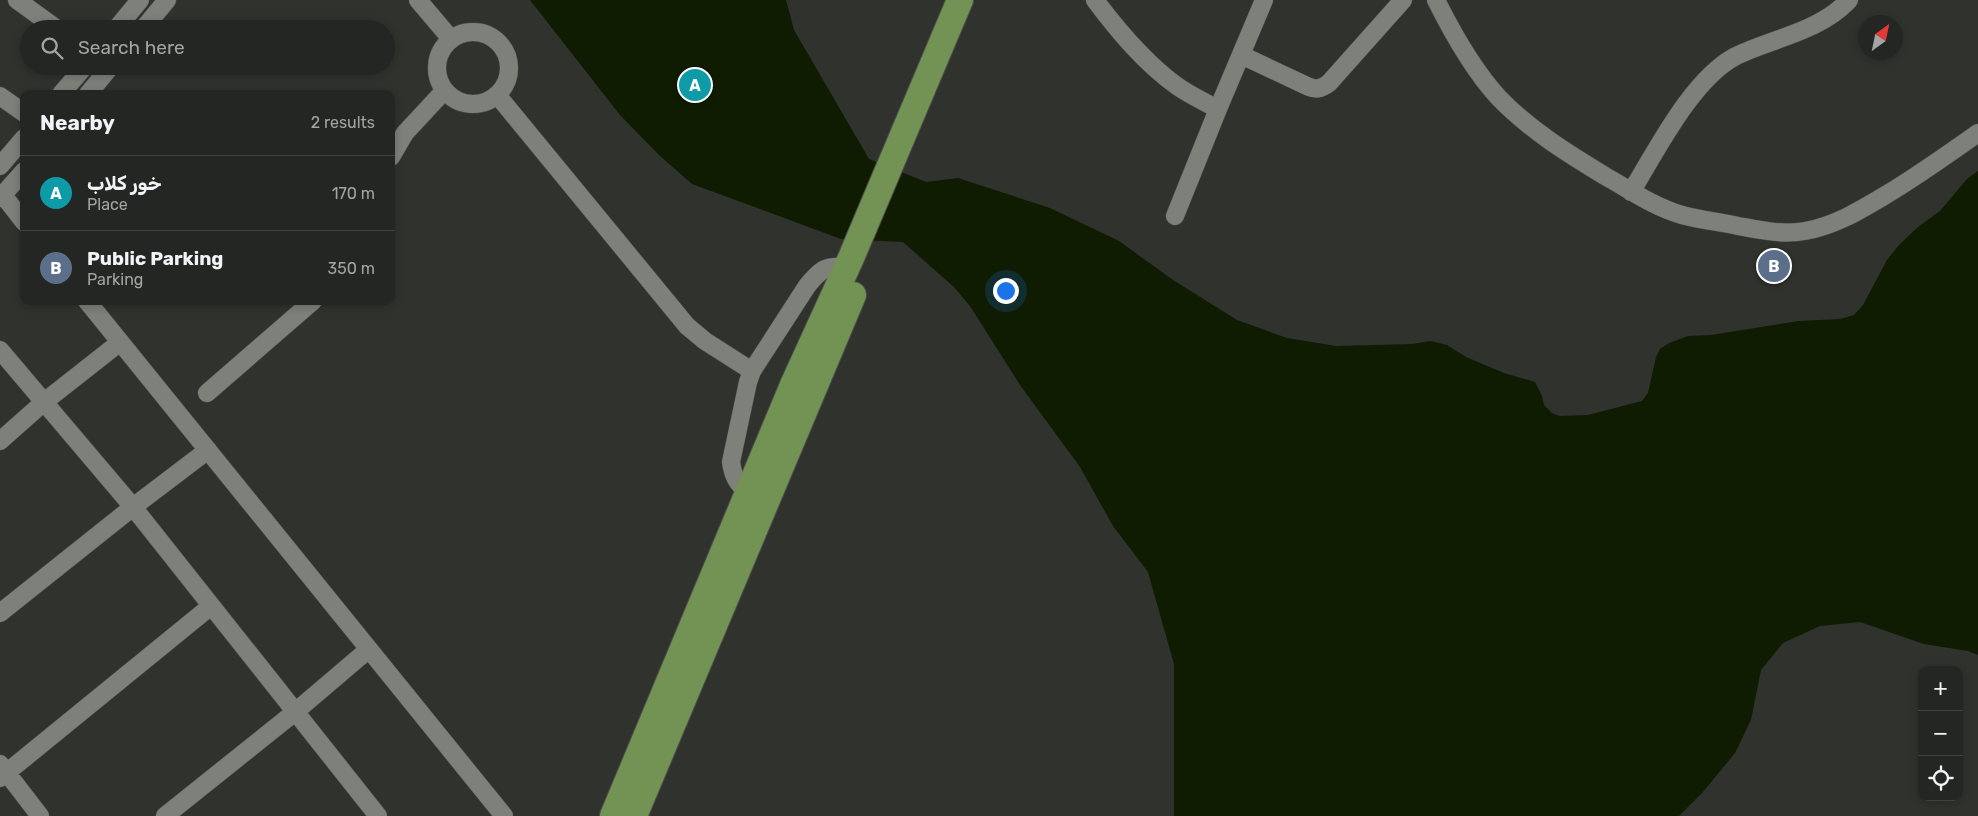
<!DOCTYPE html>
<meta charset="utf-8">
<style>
body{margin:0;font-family:Rubik,Vazirmatn,sans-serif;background:#2f322f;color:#f1f3f6}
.controls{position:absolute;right:15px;bottom:15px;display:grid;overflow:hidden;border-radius:10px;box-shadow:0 2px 8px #0003}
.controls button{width:45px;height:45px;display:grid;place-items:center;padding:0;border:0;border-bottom:1px solid #404340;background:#232622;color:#f1f3f6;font:25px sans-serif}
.compass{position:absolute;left:1858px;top:15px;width:45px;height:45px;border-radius:50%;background:#232622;box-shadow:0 2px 8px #0003;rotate:33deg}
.you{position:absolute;left:1005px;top:290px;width:18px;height:18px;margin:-12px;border:4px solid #fff;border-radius:50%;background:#1a73e8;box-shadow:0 0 0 8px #1a73e833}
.badge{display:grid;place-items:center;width:32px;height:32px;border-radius:50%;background:#0b8043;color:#fff;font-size:16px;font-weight:700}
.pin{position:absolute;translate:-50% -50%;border:2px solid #fff;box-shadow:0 1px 5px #0006}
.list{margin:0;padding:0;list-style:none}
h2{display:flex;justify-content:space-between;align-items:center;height:65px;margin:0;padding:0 20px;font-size:21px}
h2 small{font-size:16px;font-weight:400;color:#a3a5a5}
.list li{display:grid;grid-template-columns:32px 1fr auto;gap:15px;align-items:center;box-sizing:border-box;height:75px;padding:0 20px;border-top:1px solid #404340}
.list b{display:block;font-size:19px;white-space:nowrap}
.list p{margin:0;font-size:16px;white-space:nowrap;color:#a3a5a5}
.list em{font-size:16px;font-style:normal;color:#a3a5a5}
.icon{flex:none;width:28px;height:28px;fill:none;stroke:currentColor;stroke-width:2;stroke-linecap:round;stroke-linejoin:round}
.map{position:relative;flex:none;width:1978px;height:816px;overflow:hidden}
.search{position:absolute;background:#232622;box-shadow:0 2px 8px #0003;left:20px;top:20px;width:375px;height:55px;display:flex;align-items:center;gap:12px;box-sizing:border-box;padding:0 18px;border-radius:28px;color:#a3a5a5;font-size:19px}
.panel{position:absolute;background:#232622;box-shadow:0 2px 8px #0003;left:20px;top:90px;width:375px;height:215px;border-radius:10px}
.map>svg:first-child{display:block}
.water{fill:#0f1c02}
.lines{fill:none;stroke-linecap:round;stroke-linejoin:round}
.minor-casing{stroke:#4c4e4a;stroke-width:19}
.highway-casing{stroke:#4c4e4a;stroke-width:28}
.minor{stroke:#7d817a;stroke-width:18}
.highway{stroke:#729354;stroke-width:26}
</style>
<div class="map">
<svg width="1978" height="816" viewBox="0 0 1978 816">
<rect width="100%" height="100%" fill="#2f322d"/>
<path class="water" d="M530,0H786L794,30L869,159L926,182L958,178L1050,208L1119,241L1173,280L1237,320L1287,338L1336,346L1412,344L1430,341L1447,345L1466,357L1504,373L1535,382L1542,396L1544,405L1552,413L1560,416L1588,415L1642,401L1648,393L1656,357L1660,349L1669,343L1688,336L1711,335L1799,321L1840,319L1854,315L1863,305L1887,260L1899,245L1918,227L1940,211L1967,179L1978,171V655L1968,651L1924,644L1860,622L1820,626L1783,643L1761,670L1751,720L1735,753L1703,792L1679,816H1174V664L1148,572L1113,526L1080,467L1020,385L970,306L954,287L903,242L841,239L692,184L659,155L620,115Z"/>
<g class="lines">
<defs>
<path id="minor" d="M17,0L57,29
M418,0L451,39
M1095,0C1119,32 1145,63 1177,86C1190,95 1204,102 1218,109
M1436,0C1453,34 1473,70 1499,98C1530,130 1567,153 1605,176C1630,190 1654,207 1682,215C1700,220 1720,222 1738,226C1760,230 1782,235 1805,231C1834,226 1859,211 1884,196C1916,177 1947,155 1978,133
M116,29L140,0
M143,29L167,0
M437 68a36 36 0 1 1 72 0a36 36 0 1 1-72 0Z
M1241,55L1307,86C1316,90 1321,89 1329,83L1403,0
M61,94L85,66
M88,94L111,66
M0,96L24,113
M498,96L687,326L705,341L752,371
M391,157L405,133L444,91
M0,166L24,138
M1631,192C1657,150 1692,79 1736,56C1773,38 1819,32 1849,0
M3,195L24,222
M0,198L24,171
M1175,216L1218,109L1264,0
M87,301L504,816
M0,350L133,507L378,816
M207,393L313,301
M0,441L44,402L119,343
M748,492C737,484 733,476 731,462L748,382L752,371L807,286C820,270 825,265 846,267
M0,613L133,507L208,450
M0,764L40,816
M0,778L211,606
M165,816L295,712L369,649"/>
<path id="highway" d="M613,816L793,385L851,258L960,0
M634,816L853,295"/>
</defs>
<use href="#minor" class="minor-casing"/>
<use href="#highway" class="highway-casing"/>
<use href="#minor" class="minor"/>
<use href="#highway" class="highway"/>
</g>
</svg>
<div class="controls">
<button>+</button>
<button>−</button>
<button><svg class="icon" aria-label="locate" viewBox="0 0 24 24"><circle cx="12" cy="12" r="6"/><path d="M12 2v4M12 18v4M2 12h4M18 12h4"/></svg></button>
</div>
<svg class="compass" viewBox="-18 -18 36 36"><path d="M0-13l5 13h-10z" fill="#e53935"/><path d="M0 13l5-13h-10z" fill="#a3a5a5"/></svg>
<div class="you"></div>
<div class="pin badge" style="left:695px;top:85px;background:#0f9aa8">A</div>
<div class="pin badge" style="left:1774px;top:266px;background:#5c6f8a">B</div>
<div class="search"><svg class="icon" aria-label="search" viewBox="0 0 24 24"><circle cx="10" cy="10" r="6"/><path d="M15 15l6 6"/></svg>Search here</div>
<section class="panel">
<h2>Nearby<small>2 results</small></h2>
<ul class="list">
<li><span class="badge" style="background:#0f9aa8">A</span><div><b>خور كلاب</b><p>Place</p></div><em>170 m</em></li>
<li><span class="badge" style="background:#5c6f8a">B</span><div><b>Public Parking</b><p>Parking</p></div><em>350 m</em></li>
</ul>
</section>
</div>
